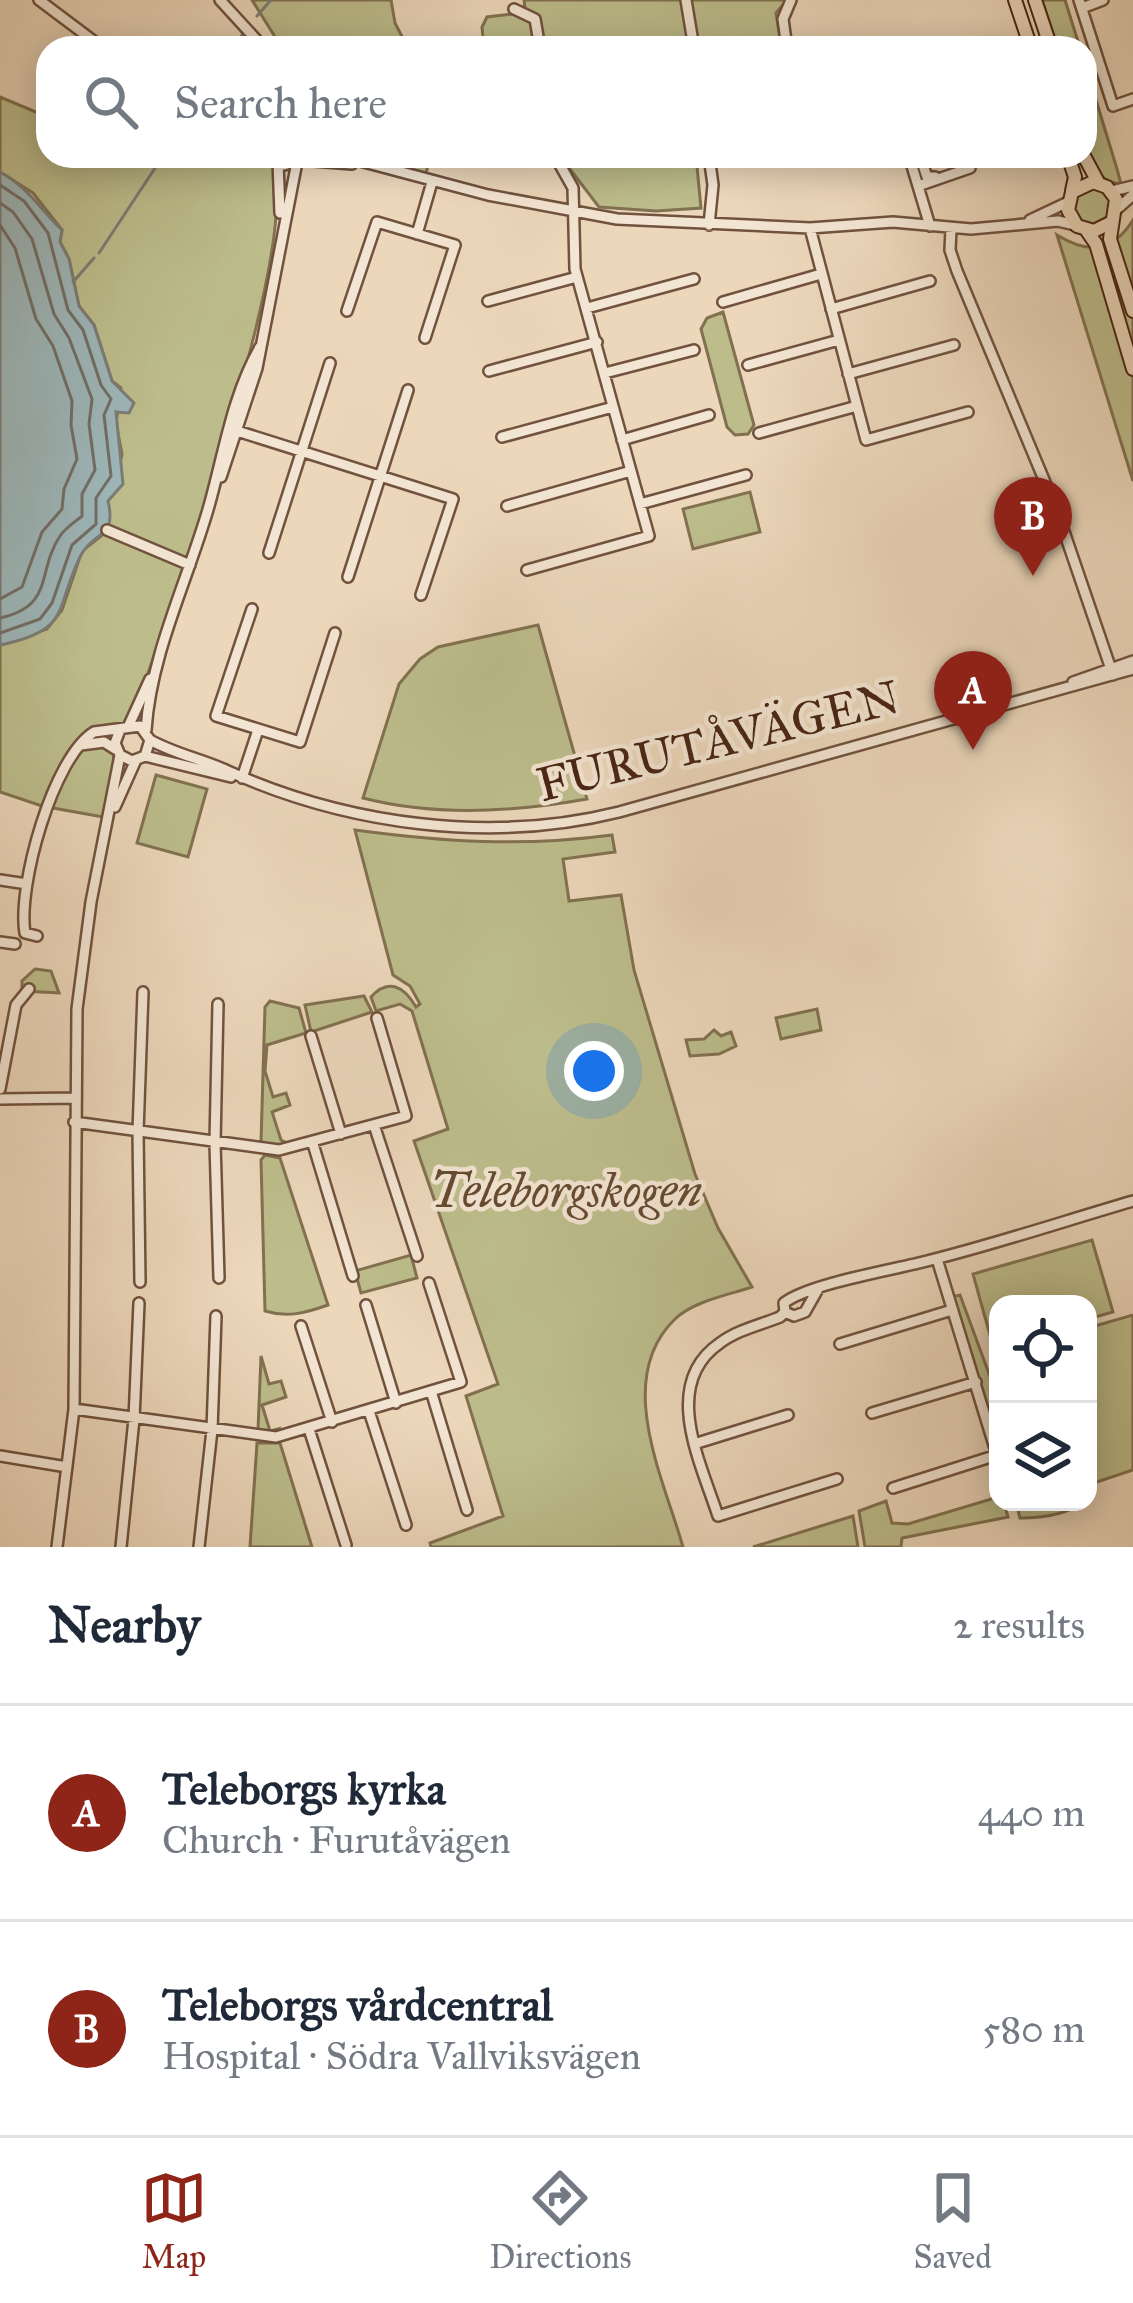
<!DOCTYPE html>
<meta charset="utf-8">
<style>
body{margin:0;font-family:"IM FELL Great Primer",serif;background:#f2f2f3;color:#1f2937}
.controls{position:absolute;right:36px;bottom:36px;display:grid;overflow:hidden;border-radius:24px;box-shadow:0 6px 30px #0003}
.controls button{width:108px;height:108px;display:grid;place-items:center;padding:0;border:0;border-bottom:3px solid #e0e1e3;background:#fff;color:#1f2937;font:60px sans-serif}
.you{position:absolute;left:594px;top:1071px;width:42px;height:42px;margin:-30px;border:9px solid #fff;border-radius:50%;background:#1a73e8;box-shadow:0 0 0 18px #1a73e833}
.badge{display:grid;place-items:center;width:78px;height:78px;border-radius:50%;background:#8f2418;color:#fff;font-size:39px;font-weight:700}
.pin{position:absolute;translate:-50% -99px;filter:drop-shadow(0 3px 6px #0008)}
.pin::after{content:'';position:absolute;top:63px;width:42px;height:36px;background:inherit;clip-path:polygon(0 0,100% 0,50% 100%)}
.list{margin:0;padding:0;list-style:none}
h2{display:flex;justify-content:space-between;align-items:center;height:156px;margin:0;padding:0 48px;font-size:51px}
h2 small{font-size:39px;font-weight:400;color:#747a83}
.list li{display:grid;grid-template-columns:78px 1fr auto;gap:36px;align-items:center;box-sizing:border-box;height:216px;padding:0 48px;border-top:3px solid #e0e1e3}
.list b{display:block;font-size:45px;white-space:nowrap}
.list p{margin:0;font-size:39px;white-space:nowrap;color:#747a83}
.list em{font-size:39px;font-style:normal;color:#747a83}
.icon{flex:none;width:66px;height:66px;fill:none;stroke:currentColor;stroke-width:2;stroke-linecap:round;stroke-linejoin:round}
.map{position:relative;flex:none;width:1133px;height:1547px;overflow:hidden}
.search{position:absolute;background:#fff;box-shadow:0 6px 30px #0003;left:36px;right:36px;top:36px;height:132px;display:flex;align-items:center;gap:30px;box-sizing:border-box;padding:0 42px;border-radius:36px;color:#747a83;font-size:45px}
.sheet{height:588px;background:#fff}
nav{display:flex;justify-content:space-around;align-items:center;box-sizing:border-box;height:168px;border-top:3px solid #e0e1e3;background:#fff;font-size:33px;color:#747a83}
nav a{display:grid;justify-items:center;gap:6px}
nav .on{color:#8f2418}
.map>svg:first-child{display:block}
.green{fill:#bdbd8c;stroke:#827150;stroke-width:3}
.water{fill:#9db7ba;stroke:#7b7d78;stroke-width:3}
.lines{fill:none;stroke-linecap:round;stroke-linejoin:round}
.shore{stroke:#726e67;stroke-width:3}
.stream{stroke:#7b7d78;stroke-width:3}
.minor-casing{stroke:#71523e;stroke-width:14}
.major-casing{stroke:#482514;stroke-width:16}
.minor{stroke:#f3e5d3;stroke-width:9}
.major{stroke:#ecd7bb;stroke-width:12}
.labels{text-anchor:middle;stroke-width:9;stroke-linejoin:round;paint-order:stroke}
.street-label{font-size:48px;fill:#482514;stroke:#f3e5d3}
.park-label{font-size:48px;font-style:italic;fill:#654b32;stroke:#f3e5d3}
</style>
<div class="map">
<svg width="1133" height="1547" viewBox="0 0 1133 1547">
<rect width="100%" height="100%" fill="#ecd7bb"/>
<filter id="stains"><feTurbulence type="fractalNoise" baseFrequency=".00167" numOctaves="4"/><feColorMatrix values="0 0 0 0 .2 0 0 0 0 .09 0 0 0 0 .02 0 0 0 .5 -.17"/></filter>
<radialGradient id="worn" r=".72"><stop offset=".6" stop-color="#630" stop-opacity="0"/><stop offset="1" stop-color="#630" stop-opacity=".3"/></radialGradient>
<path class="green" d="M252,0H391L395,23L408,48H282Z
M524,0H787L776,13L781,45L768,48H484L482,27L487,17L520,13L525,8Z
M1042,0H1065L1080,48H1058Z
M1085,64L1117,169L1121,184C1074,181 1085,97 1085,64Z
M0,97L48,117V156H268C313,216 172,602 144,685L129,719L111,739L115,765L103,817L42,806L0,792V645L47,629L62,610L82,551L105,533L107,501L115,490L122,454L116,423L121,388L112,381L94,325L79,306L69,259L60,242L62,230L33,193L0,172Z
M351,156H430L426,174Z
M560,156H696L701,208L656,211L599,207Z
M1093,186L1110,195L1109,219L1092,227L1075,218L1072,209L1079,191Z
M1133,220V481L1057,235C1088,254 1112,253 1133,220Z
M723,312L754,425L748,434L735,435L727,427L701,329L707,318Z
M750,492L760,532L693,549L683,509Z
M538,625L587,799C514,812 436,817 363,798L399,684L420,659L438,647Z
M156,775L207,789L188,857L137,843Z
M355,830C445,842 522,847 612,835L615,852L563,859L569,901L621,895L634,970L695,1174L718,1228L752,1287C728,1295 694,1301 675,1319C613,1379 664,1479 683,1547H431L430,1543L503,1516L466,1396L498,1384L414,1141L448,1129L412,1011L400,1004L376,1011L371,997C388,978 404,986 416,1007L420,1004L410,986L393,975Z
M35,969L51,971L59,993L22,991V981Z
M364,996L372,1012L311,1032L305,1005Z
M270,1001L299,1008L306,1033L267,1045L265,1071L273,1097L286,1093L290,1105L272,1112L281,1140L287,1143L283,1147L262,1146L261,1142L265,1007Z
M817,1009L821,1030L781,1039L776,1018Z
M714,1030L721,1036L731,1032L736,1046L719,1054L690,1056L686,1040L704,1039Z
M265,1155L280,1158L328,1305C305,1313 288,1318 265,1311L261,1160Z
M1092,1240L1113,1312L1088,1319V1304H998V1344L993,1346L973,1274Z
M411,1255L417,1278L361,1293L355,1271Z
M960,1295L998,1398V1439L951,1297Z
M1133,1315V1470L1088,1485V1328Z
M261,1356L269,1384L281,1381L286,1397L262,1405L270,1431L278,1429L275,1433L258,1430Z
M257,1443H280L312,1547H250Z
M998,1497V1502H1004L1008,1517L902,1538L901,1547H865L859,1511L886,1501L892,1523L908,1524Z
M1016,1502H1083C1066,1515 1041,1518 1020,1518Z
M853,1516L858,1547H753Z"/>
<path class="water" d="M0,172C28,187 40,209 62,230L60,242L69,259L79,306L94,325L112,381L134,403L129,413L116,412L123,484L108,501C117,539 94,530 81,555C54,608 73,630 0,645Z"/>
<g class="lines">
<path class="shore" d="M0,185L24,201L48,233L68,310L83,330L101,385L111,399L104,415L111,476L96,498V524L72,545L52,603L40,619L0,633
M0,203L13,212L32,239L54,314L69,338L92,399L89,424L95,470L82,494V516C75,522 65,528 60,536C36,572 55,606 0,618
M0,225L15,248L36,319L53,346L72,401L71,425L77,459L64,489L62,509L42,532L22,587L0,599"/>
<path class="stream" d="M257,16L271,0
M236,48L243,33
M99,253L163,156
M73,282L94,258"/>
<defs>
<path id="minor" d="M39,0L103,48
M220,0L264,48
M686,0L694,48
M1079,0L1113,106L1133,99
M1082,8L1103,0
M514,9L535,19L540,48
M787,48L783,19L791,0
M272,156L284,165L300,160
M341,156L488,195L617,219L810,228L893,222L971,229L1058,221L1075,225
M909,156L930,226
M920,156L927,177H935
M300,160L352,164
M278,162L280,213
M918,186L970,168
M1112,191L1133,186
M1117,209L1133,195
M1030,220L1068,202
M709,225L713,185L709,156
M810,228L866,440L968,412
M951,229L950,250L957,271L1057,511L1113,675
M417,234L432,182
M488,301L577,277
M723,302L821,274
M587,308L694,279
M831,309L930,281
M347,311L377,222L455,245L425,338
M748,365L839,340
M489,371L597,342
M605,373L694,350
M848,374L954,345
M234,430L453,499L421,595
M759,433L857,406
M502,437L613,407
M622,440L709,415
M221,477L257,368L297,162
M640,504L746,475
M507,506L631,471
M107,530L190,565
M269,553L330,363
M527,570L649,536L575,269L573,188L555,156
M348,577L408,390
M252,609L216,716L300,742L335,633
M1073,682L1133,661
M129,725L150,679
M146,730C151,653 188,580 209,506C224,453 232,396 260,347
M150,740C175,754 202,759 228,771C348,825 491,844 619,812L1133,669
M81,745L104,742L115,749
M145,756L231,777
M242,778L258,730
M115,807L136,760
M0,880L27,884
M37,936L25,933C17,887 53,757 94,732L140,726L150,740L145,756L132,761L120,755L115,743L120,730
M0,942L15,944
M218,1004L215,1143L219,1278
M311,1036L341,1134
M0,1089L16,1005L29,989
M0,1099L75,1098
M74,1122L279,1150L406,1116L377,1018
M374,1125L417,1256
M313,1144L353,1276
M140,1282L138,1132L143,992
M818,1289L805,1312L794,1316L785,1312L784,1303C808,1284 892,1270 927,1261C996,1244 1064,1221 1133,1201
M366,1305L396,1403
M785,1312L780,1317C760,1325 737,1330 720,1343C660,1384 701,1463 718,1516L837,1479
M301,1326L332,1422
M840,1344L952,1310
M431,1391L467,1510
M74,1409L276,1437L461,1382L429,1283
M369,1411L406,1525
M872,1413L976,1382
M309,1429L346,1545
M694,1444L788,1415
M0,1456L67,1467
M893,1488L997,1455L937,1259
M57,1547L74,1409L77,1009L91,902L120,755
M121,1547L134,1419L139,1303
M199,1547L212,1430L216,1316"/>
<path id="major" d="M1015,0L1031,48
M1035,0L1051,48
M1068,156L1075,177L1072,191
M1084,156L1098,182
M1112,222L1094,231L1077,226L1068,210L1072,192L1093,182L1107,187L1116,199L1110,239L1133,311
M1087,231L1096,244L1133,369"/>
</defs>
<use href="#minor" class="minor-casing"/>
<use href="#major" class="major-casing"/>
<use href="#minor" class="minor"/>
<use href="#major" class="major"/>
</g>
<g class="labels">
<g class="street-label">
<text transform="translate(718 740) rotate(-14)" y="17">FURUTÅVÄGEN</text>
</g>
<g class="park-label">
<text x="566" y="1207">Teleborgskogen</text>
</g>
</g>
<rect width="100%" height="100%" filter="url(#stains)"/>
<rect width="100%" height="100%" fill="url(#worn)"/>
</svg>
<div class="controls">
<button><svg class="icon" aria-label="locate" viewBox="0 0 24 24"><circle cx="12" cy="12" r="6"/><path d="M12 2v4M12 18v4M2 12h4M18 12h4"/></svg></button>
<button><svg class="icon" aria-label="layers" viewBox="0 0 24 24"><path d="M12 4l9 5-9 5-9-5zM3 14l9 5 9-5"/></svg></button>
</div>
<div class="you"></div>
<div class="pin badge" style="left:973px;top:750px">A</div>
<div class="pin badge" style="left:1033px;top:576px">B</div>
<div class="search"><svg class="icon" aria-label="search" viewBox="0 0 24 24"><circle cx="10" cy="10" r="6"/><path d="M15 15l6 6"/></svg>Search here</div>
</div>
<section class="sheet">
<h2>Nearby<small>2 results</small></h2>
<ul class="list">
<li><span class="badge">A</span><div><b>Teleborgs kyrka</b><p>Church · Furutåvägen</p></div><em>440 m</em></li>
<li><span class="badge">B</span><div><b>Teleborgs vårdcentral</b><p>Hospital · Södra Vallviksvägen</p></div><em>580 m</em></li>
</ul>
</section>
<nav>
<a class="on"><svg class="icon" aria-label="map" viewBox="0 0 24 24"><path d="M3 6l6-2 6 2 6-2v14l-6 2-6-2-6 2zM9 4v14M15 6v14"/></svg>Map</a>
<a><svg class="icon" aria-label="directions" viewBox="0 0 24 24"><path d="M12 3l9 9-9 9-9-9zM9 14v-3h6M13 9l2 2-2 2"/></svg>Directions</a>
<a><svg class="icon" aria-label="saved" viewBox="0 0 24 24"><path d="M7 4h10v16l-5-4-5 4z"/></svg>Saved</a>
</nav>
